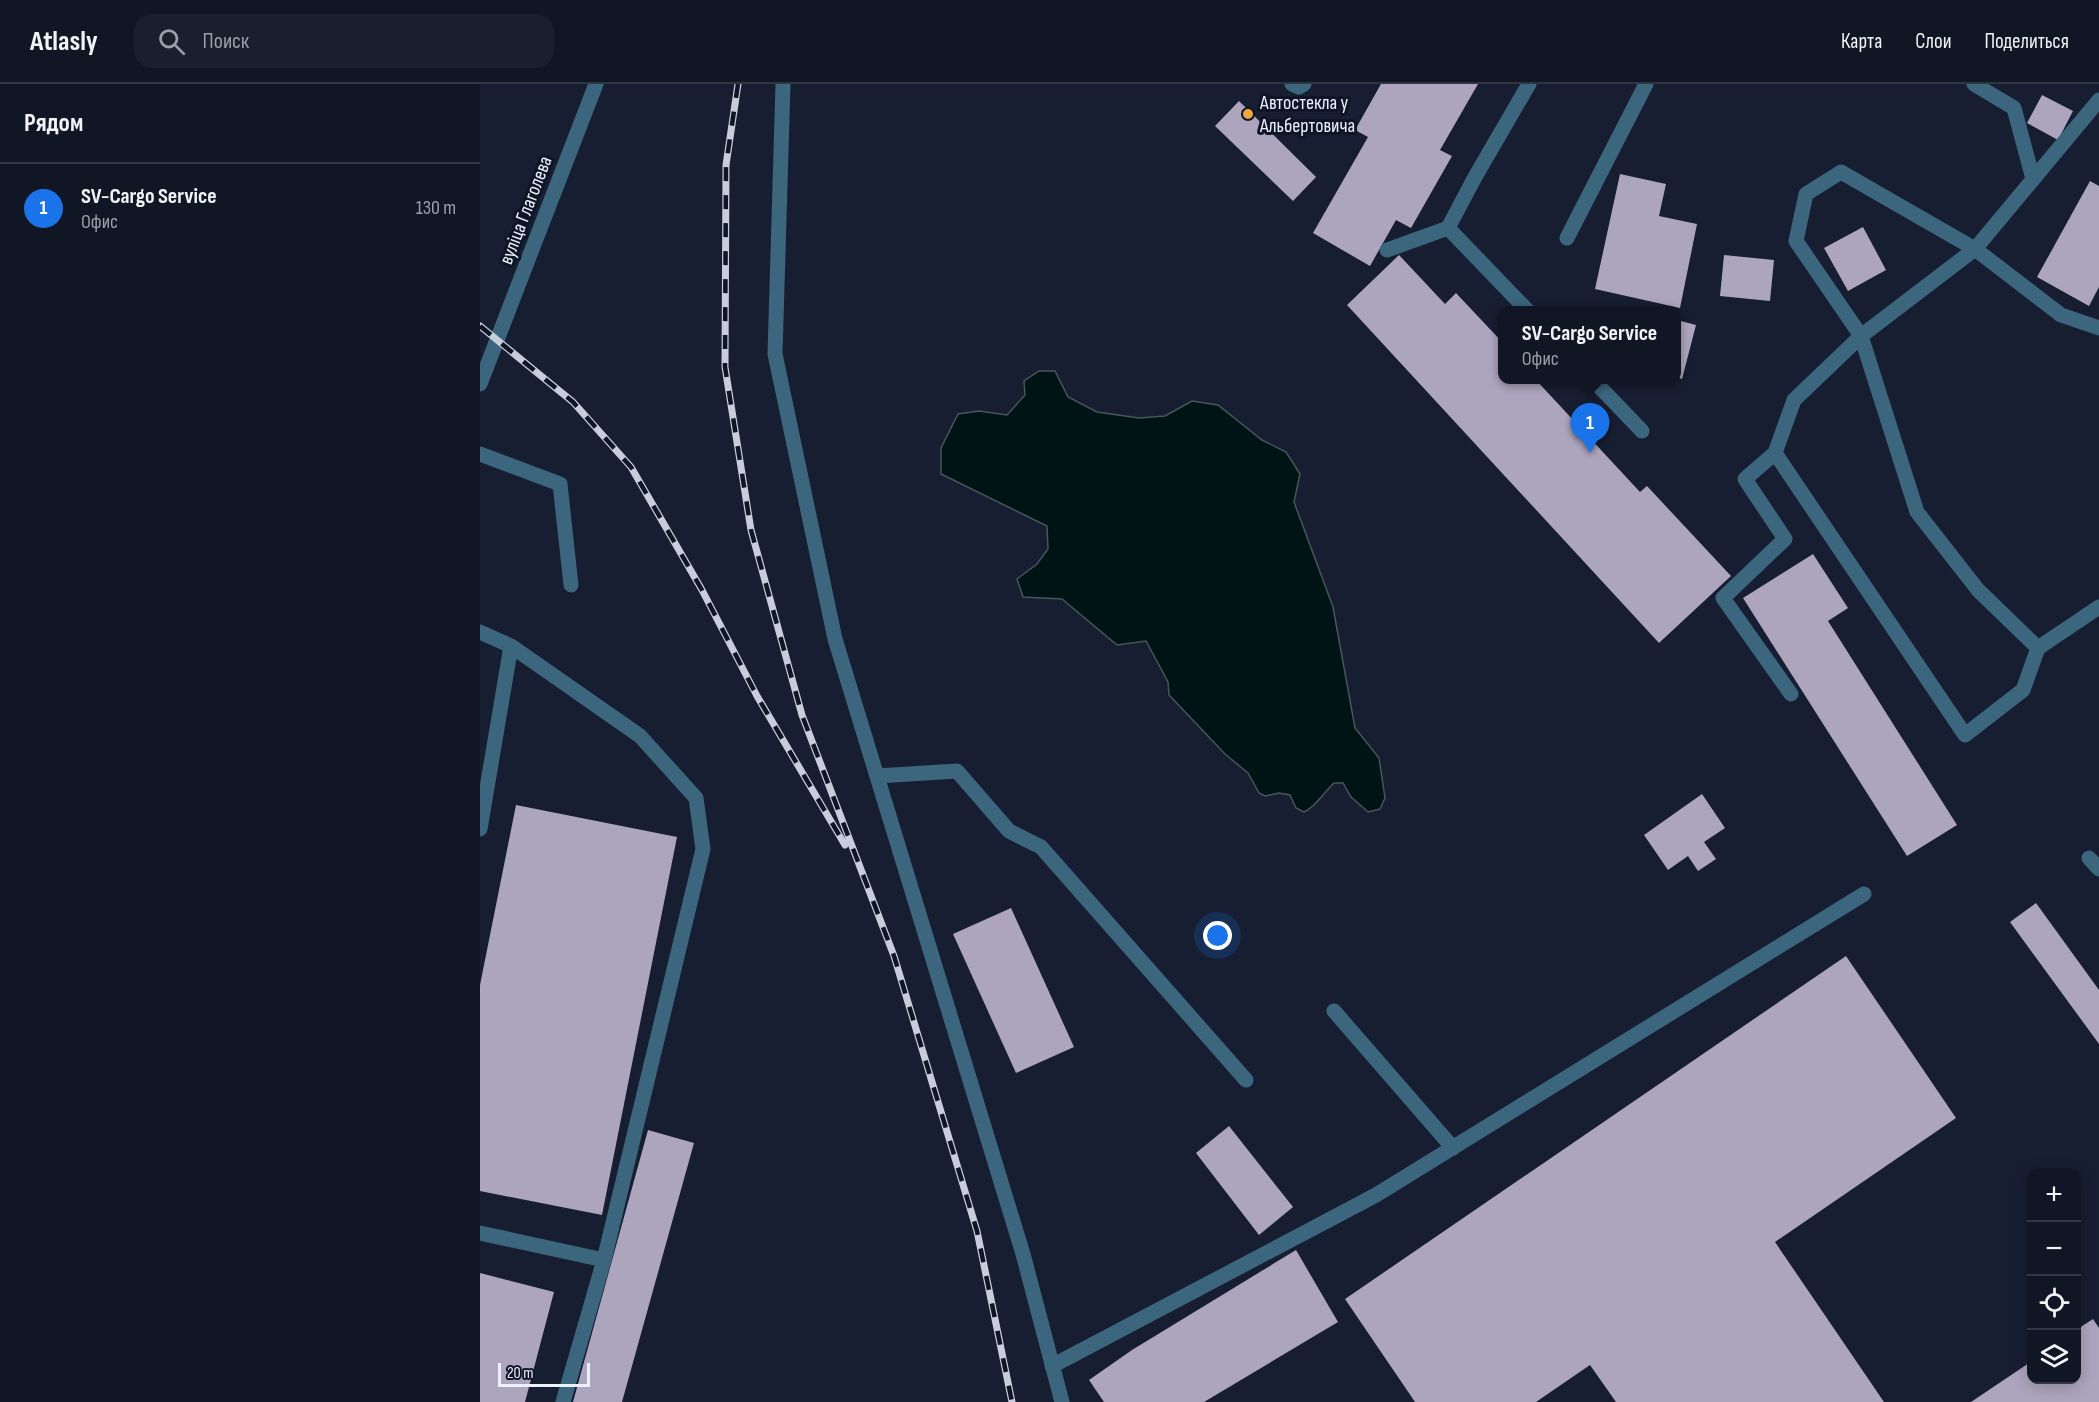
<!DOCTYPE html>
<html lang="ru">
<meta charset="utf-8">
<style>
body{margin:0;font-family:"Sofia Sans Condensed",sans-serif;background:#1a1f2d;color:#f1f3f6}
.controls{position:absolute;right:18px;bottom:18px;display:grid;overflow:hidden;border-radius:12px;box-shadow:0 3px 15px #0003}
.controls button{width:54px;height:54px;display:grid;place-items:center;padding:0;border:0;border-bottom:2px solid #303542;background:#111625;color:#f1f3f6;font:30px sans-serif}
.scale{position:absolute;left:18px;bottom:15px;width:92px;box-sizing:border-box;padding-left:6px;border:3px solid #ecf1fe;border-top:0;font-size:16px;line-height:21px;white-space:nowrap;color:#ecf1fe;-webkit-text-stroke:4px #0e1527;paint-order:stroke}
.you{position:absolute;left:738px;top:852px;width:21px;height:21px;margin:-15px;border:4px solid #fff;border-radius:50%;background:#1a73e8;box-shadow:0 0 0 9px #1a73e833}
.badge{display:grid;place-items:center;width:39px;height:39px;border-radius:50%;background:#1a73e8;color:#fff;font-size:20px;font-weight:700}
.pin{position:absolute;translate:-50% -50px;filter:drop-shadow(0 2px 3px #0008)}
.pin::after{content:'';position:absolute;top:32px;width:21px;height:18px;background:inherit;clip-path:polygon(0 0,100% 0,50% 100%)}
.popup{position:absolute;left:1018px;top:222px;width:183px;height:78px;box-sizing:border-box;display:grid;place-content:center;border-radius:12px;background:#111625;filter:drop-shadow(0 2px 4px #0005);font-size:20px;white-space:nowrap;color:#9c9fa7}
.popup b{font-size:22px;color:#f1f3f6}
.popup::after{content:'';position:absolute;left:50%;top:100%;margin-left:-12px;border:12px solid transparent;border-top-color:#111625}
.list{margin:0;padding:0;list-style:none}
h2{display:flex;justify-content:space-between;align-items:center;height:78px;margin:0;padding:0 24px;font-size:26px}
h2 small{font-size:20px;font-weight:400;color:#9c9fa7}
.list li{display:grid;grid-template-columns:39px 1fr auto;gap:18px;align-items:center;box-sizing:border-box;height:90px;padding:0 24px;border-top:2px solid #303542}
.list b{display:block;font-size:22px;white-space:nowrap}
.list p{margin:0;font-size:20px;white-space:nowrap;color:#9c9fa7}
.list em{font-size:20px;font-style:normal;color:#9c9fa7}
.icon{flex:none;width:33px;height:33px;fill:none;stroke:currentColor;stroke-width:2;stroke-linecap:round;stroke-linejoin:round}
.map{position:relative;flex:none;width:1619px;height:1318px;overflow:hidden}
header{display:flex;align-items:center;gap:36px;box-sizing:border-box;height:84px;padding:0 30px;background:#111625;border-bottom:2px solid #303542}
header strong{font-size:28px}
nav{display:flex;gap:33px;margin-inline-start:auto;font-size:21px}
.search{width:420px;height:54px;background:#1a1f2d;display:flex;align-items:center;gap:15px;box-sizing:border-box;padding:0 21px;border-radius:18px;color:#9c9fa7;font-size:22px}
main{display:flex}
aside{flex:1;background:#111625}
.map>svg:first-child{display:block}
.water{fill:#001315;stroke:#47565b;stroke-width:1.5}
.building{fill:#ada4bd}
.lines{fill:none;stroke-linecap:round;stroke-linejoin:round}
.service{stroke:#3c657e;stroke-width:15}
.minor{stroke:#3c657e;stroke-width:15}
.rail-casing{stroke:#c7cddb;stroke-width:7}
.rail{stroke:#0e1527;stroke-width:4.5;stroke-dasharray:14;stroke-linecap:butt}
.poi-dot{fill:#eea83c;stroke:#0e1527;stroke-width:2}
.labels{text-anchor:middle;stroke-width:6;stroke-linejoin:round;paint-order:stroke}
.poi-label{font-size:20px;fill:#ecf1fe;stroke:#0e1527;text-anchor:start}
.street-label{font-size:20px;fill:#ecf1fe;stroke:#0e1527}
</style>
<header>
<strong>Atlasly</strong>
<div class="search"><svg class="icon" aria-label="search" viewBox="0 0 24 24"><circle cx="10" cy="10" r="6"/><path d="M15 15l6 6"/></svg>Поиск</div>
<nav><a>Карта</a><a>Слои</a><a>Поделиться</a></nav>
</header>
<main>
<aside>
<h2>Рядом<small></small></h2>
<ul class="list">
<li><span class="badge">1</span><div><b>SV-Cargo Service</b><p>Офис</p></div><em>130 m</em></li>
</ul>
</aside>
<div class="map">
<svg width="1619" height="1318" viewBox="0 0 1619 1318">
<rect width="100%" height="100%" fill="#171e31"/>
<path class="water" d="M559,287H575L588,313L617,328L659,334L685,332L712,317L738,321L782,356L806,368L820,390L814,418L853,523L875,644L899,674L905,714L900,725L888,728L871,713L863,699H854C843,709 837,722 824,728L816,724L810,711L799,709L785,712L779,709L768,689L745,670L689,611L688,598L666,557L637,561L582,515L543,513L537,495L557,480L568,465L567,442L461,390V364L478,330L499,327L527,331L545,311L544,297Z"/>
<path class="building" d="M901,0H998L960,66L972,72L931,144L916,136L890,182L833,149L888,53L875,46Z
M1562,11L1593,27L1578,56L1547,39Z
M759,17L836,93L813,117L735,42Z
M1140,90L1186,100L1179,132L1217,140L1200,224L1115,205Z
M1610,97L1619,102V203L1609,222L1557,193Z
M1383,143L1406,186L1368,207L1344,164Z
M919,171L965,220L976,209L1023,259V296H1056L1160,408L1167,402L1251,492L1179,559L867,221Z
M1244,171L1294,176L1290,217L1240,212Z
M1197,236L1216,241L1202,295L1197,293Z
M1333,470L1368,524L1348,537L1477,741L1427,772L1263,514Z
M1222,710L1245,744L1224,758L1236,775L1218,787L1208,772L1188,786L1164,751Z
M36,721L197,753L122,1131L0,1107V901Z
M1556,819L1619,906V960L1530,838Z
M531,824L594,963L536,989L473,850Z
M1366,872L1476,1034L1295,1158L1404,1318H1136L1110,1281L1056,1318H935L865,1215Z
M749,1042L813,1123L779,1151L716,1069Z
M168,1046L214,1059L142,1318H93Z
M816,1166L858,1238L724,1318H624L609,1296L652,1266Z
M0,1189L74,1208L45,1318H0Z
M1613,1235L1619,1244V1318H1491L1552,1277V1296H1596V1246Z"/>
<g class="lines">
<path class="service" d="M303,0L295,270L355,555L543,1170L582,1318
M812,0L819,3L824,0
M1494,0L1534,24L1553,95
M1619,16L1495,165L1381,252L1314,316L1295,369L1485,651L1543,606L1558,564L1619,523
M1087,154L1166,0
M907,166L968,144
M1047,226L968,144L995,93L1049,0
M1113,296L1162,347
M1295,369L1265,395L1305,455L1243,514L1311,610
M0,370L80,400L91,501
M0,548L31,562L160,652L216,714L223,765L124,1176L0,1149
M1558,564L1498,506L1437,428L1381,252L1316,157L1326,110L1361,88L1495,165L1581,231L1619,244
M397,692L477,687L529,747L561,763L766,996
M0,745L31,562
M1609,774L1619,785
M854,927L973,1064
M572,1282L896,1111L1384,810
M83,1318L124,1176"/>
<path class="minor" d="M0,300L116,0"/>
<defs>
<path id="rail" d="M258,0L246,81L245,283L271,446L322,631L414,872L497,1147L532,1318
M0,242L93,318L151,383L222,506L277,612L365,761"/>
</defs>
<use href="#rail" class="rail-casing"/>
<use href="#rail" class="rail"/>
</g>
<circle class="poi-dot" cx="768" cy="30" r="6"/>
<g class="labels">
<g class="poi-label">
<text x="780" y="25">Автостекла у<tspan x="780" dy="23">Альбертовича</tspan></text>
</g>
<g class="street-label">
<text transform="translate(45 126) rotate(-69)" y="7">вуліца Глаголева</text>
</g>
</g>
</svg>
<div class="controls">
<button>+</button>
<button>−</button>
<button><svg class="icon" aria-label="locate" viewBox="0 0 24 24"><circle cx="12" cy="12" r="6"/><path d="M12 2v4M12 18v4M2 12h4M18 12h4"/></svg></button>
<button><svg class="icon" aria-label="layers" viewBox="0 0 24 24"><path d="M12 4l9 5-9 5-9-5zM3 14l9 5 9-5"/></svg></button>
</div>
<div class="scale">20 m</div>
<div class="you"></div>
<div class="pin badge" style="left:1110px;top:369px">1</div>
<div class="popup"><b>SV-Cargo Service</b>Офис</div>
</div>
</main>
